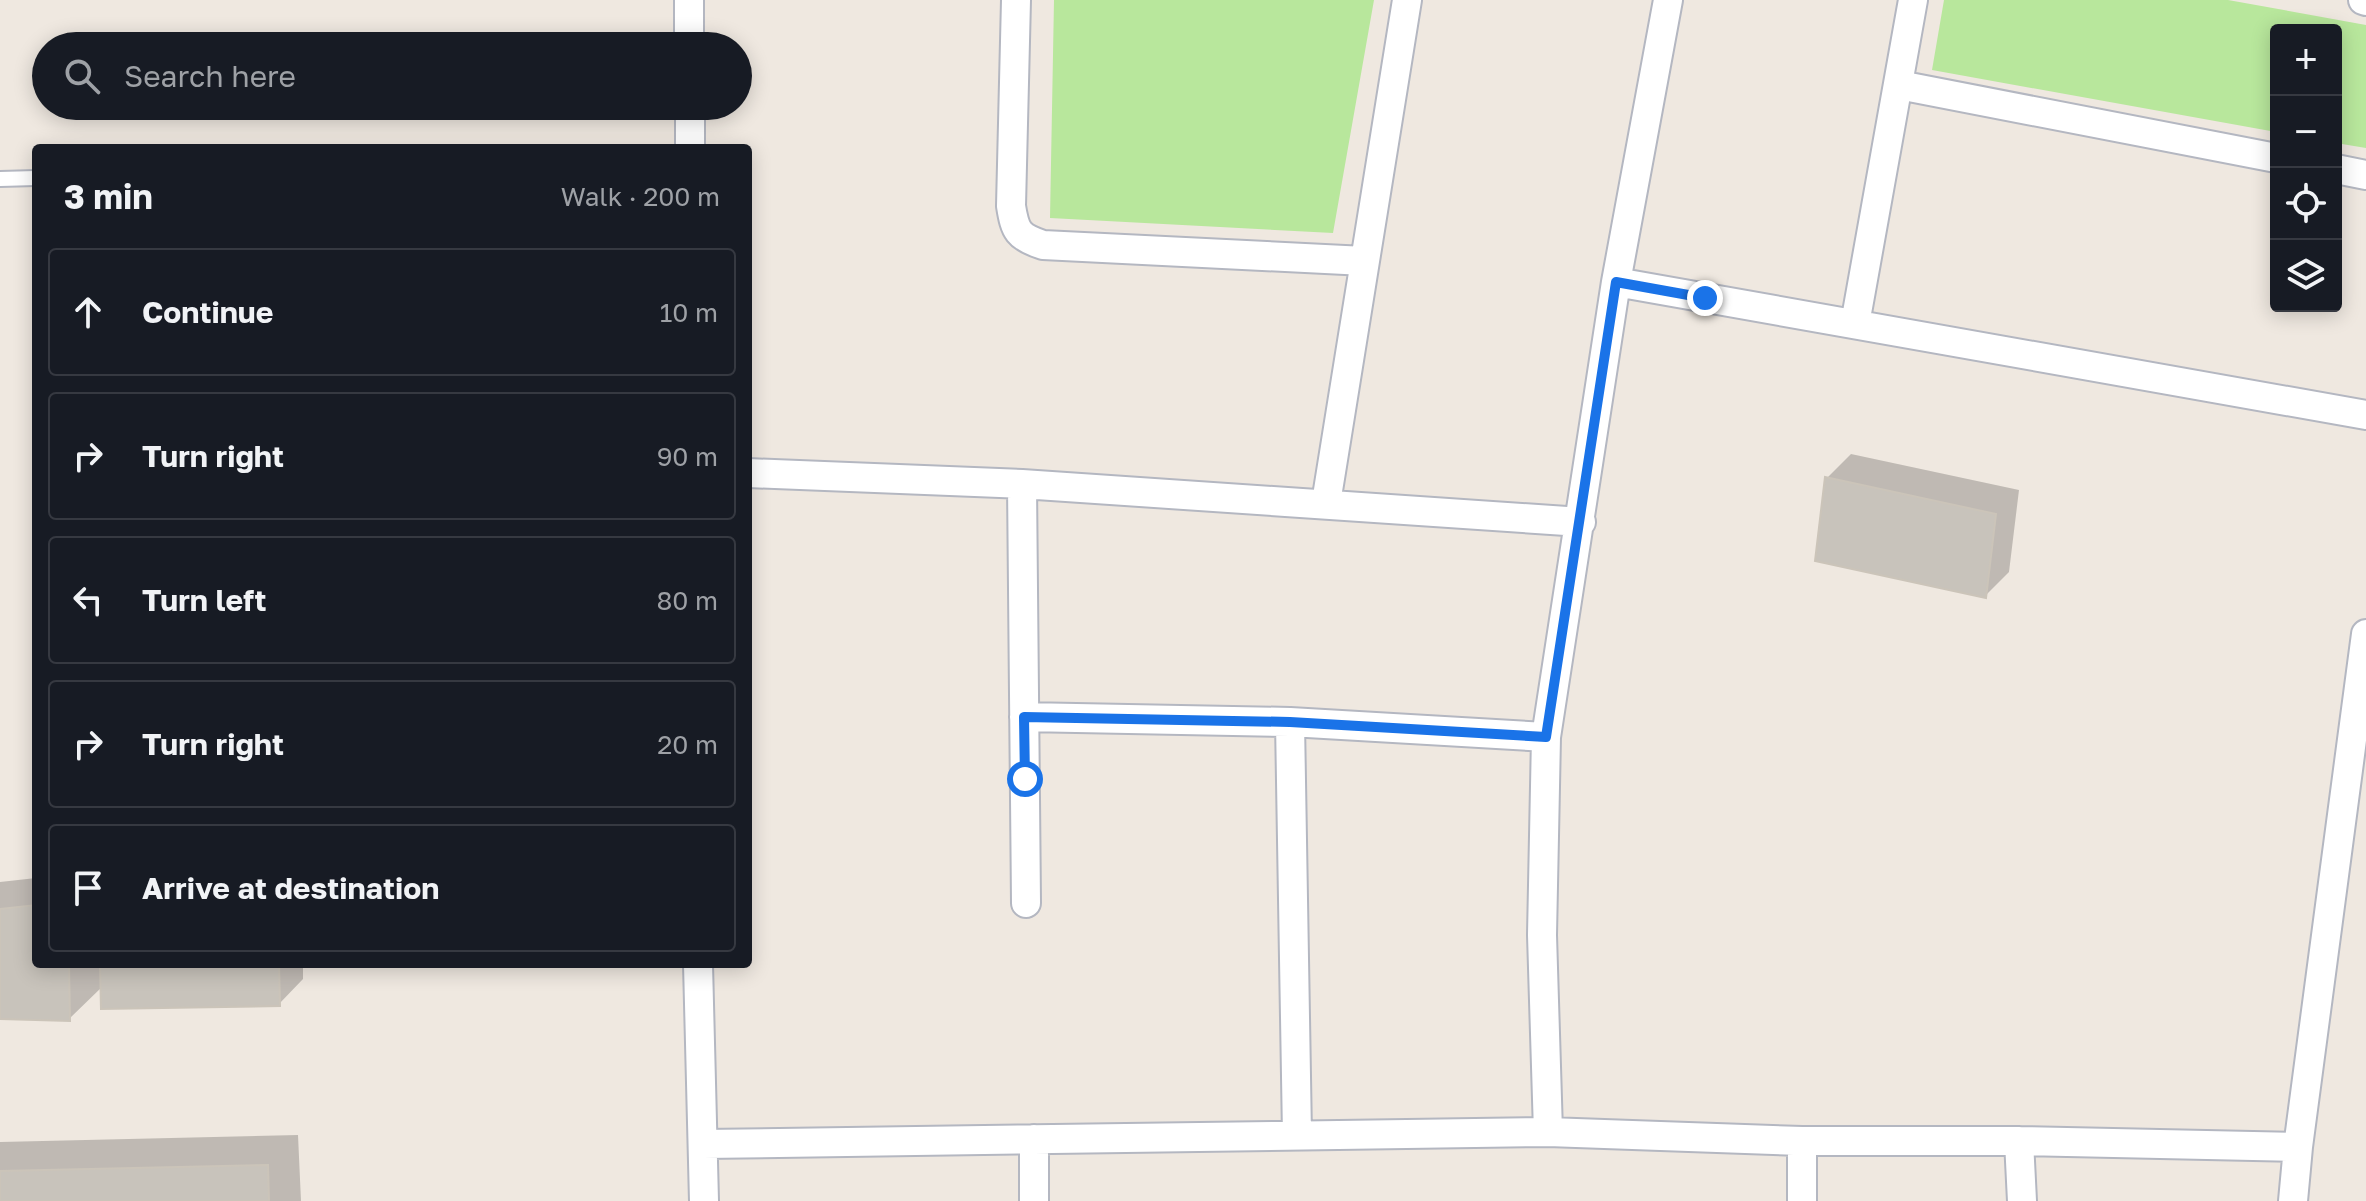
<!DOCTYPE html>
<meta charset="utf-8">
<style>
body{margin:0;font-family:"Golos Text",sans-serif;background:#20242c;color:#f1f3f6}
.controls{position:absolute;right:24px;top:24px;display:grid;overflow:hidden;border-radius:8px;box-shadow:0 4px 20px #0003}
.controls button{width:72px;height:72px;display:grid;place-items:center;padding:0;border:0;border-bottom:2px solid #363941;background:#171b24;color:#f1f3f6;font:40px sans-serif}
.stop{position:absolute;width:24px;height:24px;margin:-18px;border:6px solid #1a73e8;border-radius:50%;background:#fff}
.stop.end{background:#1a73e8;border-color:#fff;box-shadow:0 2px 8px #0008}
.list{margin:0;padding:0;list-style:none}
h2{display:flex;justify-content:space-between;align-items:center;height:104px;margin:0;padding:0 32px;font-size:34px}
h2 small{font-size:26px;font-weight:400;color:#9ea1a6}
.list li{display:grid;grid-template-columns:52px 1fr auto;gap:24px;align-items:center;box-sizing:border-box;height:128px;margin:0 16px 16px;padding:0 16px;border:2px solid #363941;border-radius:8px}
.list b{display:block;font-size:30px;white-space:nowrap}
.list em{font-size:26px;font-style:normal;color:#9ea1a6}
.icon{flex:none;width:44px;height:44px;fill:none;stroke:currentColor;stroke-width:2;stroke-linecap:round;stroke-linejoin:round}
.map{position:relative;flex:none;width:2366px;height:1201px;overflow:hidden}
.search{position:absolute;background:#171b24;box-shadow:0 4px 20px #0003;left:32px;top:32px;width:720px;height:88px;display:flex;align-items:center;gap:20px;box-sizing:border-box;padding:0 28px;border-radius:44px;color:#9ea1a6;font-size:30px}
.panel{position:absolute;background:#171b24;box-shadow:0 4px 20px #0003;left:32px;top:144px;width:720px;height:824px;border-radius:8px}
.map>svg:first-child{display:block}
.green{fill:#b8e79c}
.shadow{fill:#0003}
.building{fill:#c8c3bb;stroke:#cbc4b9;stroke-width:2}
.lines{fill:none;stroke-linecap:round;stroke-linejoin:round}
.service-casing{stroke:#b4b7c1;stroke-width:18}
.minor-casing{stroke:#b4b7c1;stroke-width:32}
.service{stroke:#fff;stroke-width:14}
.minor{stroke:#fff;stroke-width:28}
.route{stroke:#1a73e8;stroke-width:10}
</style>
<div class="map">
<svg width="2366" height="1201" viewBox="0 0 2366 1201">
<rect width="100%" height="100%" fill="#efe8e0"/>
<path class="green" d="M1054,0H1374L1333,233L1050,218Z
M1944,0H2228L2366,25V148L2336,143V30H2276V132L1932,70Z"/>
<path class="shadow" d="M1851,454L2019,490L2009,572L1985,596L1827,478Z
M36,878V964H303V979L279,1004L103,986L69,1019L0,1017V882Z
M298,1135L301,1201H0V1142Z"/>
<path class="building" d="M1825,477L1996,514L1986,598L1815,561Z
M36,905V964H69L70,1021L0,1019V909Z
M100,964H279L280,1006L101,1009Z
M268,1165L269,1201H0V1171Z"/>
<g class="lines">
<defs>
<path id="service" d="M0,179L36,178"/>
<path id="minor" d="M689,0V46
M1016,0L1011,206C1015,231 1018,237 1043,245L1365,261
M2363,0L2366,1
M1899,85L2276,158
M690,106V148
M2336,169L2366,175
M1616,282L2366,415
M1855,324L1913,0
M748,473L1022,484L1581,522
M1022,484L1026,903
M1326,503L1407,0
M1024,717L1290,722L1546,737
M1290,722L1297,1135
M698,964L704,1201
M1548,1132L1542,935L1546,737L1616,282L1668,0
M1034,1139V1201
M1802,1141V1201
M2019,1141L2022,1201
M703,1144L1548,1132L1802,1141H2019L2298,1147
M2293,1201L2298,1147L2366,634"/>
</defs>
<use href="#service" class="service-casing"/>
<use href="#minor" class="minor-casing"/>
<use href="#service" class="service"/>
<use href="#minor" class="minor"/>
</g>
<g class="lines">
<path class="route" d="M1025,779L1024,717L1290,722L1546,737L1616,282L1705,298"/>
</g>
</svg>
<div class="controls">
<button>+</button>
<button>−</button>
<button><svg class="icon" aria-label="locate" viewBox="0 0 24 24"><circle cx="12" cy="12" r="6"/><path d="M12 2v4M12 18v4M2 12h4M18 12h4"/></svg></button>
<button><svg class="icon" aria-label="layers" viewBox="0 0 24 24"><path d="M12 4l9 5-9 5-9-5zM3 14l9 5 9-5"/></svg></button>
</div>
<div class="stop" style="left:1025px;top:779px"></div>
<div class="stop end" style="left:1705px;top:298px"></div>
<div class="search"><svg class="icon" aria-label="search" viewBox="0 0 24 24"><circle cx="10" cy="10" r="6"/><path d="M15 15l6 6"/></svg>Search here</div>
<section class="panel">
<h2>3 min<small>Walk · 200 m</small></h2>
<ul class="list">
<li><svg class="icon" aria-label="ahead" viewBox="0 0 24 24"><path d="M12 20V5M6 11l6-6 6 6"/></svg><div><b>Continue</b></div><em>10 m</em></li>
<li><svg class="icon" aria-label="right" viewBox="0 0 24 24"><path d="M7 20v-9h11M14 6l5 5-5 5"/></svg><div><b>Turn right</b></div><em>90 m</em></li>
<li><svg class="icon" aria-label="left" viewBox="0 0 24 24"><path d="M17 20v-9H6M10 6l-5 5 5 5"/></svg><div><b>Turn left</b></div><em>80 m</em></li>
<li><svg class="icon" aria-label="right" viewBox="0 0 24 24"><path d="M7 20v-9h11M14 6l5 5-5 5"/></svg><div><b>Turn right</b></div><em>20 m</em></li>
<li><svg class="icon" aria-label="arrive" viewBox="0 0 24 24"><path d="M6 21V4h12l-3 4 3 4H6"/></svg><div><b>Arrive at destination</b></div></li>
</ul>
</section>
</div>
